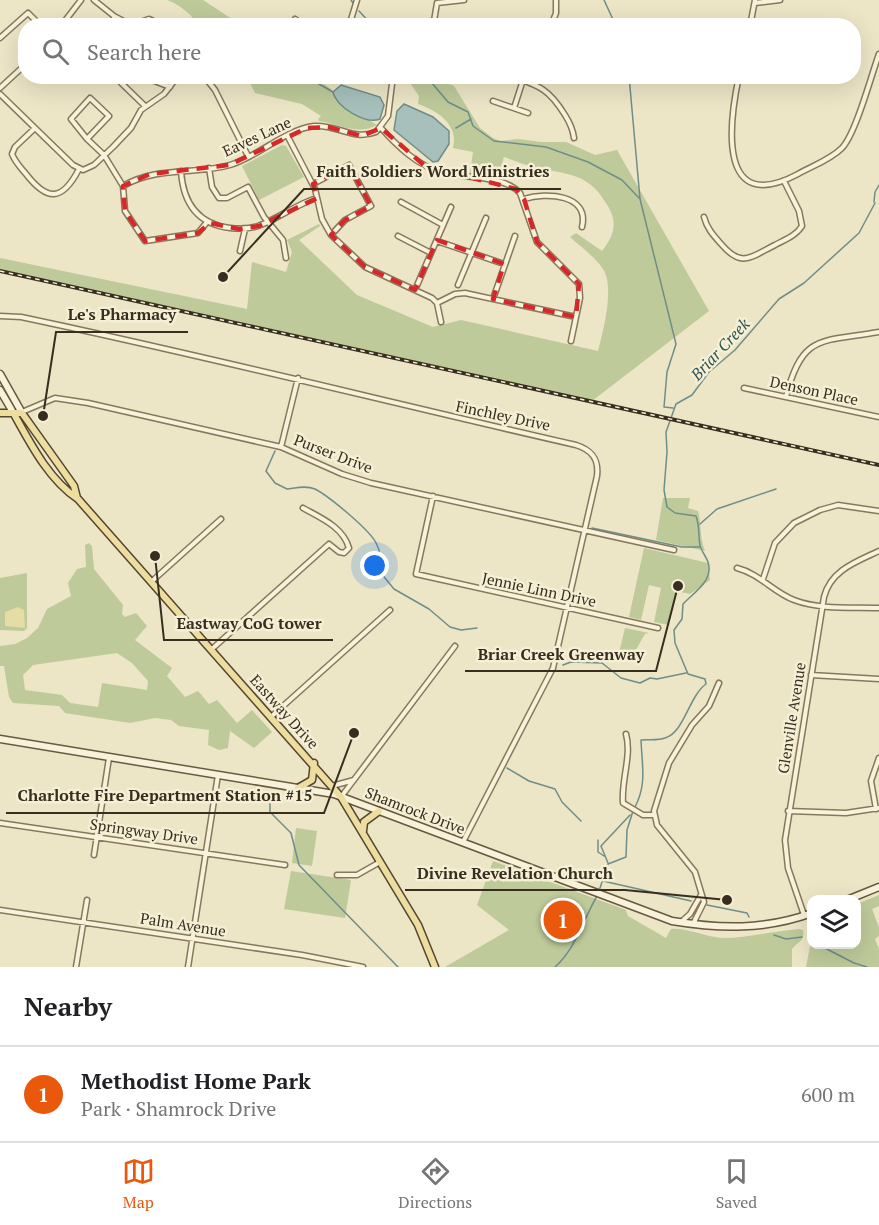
<!DOCTYPE html>
<meta charset="utf-8">
<style>
body{margin:0;font-family:"PT Serif",serif;background:#f6f6f6;color:#202124}
.controls{position:absolute;right:18px;bottom:18px;display:grid;overflow:hidden;border-radius:12px;box-shadow:0 6px 24px #0002}
.controls button{width:54px;height:54px;display:grid;place-items:center;padding:0;border:0;border-bottom:2px solid #e0e0e0;background:#fff;color:#202124;font:30px sans-serif}
.you{position:absolute;left:375px;top:566px;width:21px;height:21px;margin:-15px;border:4px solid #fff;border-radius:50%;background:#1a73e8;box-shadow:0 0 0 9px #1a73e833}
.badge{display:grid;place-items:center;width:39px;height:39px;border-radius:50%;background:#ea580c;color:#fff;font-size:20px;font-weight:700}
.pin{position:absolute;translate:-50% -50%;border:3px solid #fff;box-shadow:0 2px 6px #0006}
.list{margin:0;padding:0;list-style:none}
h2{display:flex;justify-content:space-between;align-items:center;height:78px;margin:0;padding:0 24px;font-size:26px}
h2 small{font-size:20px;font-weight:400;color:#757577}
.list li{display:grid;grid-template-columns:39px 1fr auto;gap:18px;align-items:center;box-sizing:border-box;height:96px;padding:0 24px;border-top:2px solid #e0e0e0}
.list b{display:block;font-size:22px;white-space:nowrap}
.list p{margin:0;font-size:20px;white-space:nowrap;color:#757577}
.list em{font-size:20px;font-style:normal;color:#757577}
.icon{flex:none;width:33px;height:33px;fill:none;stroke:currentColor;stroke-width:2;stroke-linecap:round;stroke-linejoin:round}
.map{position:relative;flex:none;width:879px;height:967px;overflow:hidden}
.search{position:absolute;background:#fff;box-shadow:0 6px 24px #0002;left:18px;right:18px;top:18px;height:66px;display:flex;align-items:center;gap:15px;box-sizing:border-box;padding:0 21px;border-radius:24px;color:#757577;font-size:22px}
.sheet{height:174px;background:#fff}
nav{display:flex;justify-content:space-around;align-items:center;box-sizing:border-box;height:84px;border-top:2px solid #e0e0e0;background:#fff;font-size:16px;color:#757577}
nav a{display:grid;justify-items:center;gap:3px}
nav .on{color:#ea580c}
.map>svg:first-child{display:block}
.green{fill:#beca9a;fill-rule:evenodd}
.sand{fill:#e6dda4}
.water{fill:#a7c0bb;stroke:#6e8e8a;stroke-width:1.5}
.lines{fill:none;stroke-linecap:round;stroke-linejoin:round}
.stream{stroke:#6e8e8a;stroke-width:1.5}
.street-casing{stroke:#86785c;stroke-width:7}
.secondary-casing{stroke:#685940;stroke-width:9}
.primary-casing{stroke:#544530;stroke-width:9}
.street{stroke:#f7f2d9;stroke-width:4}
.secondary{stroke:#f7f2d9;stroke-width:6}
.primary{stroke:#eddea0;stroke-width:6}
.rail-casing{stroke:#372e1f;stroke-width:4}
.rail{stroke:#f4efd5;stroke-width:1.5;stroke-dasharray:4.5;stroke-linecap:butt}
.marked{fill:none;stroke:#d62828;stroke-width:4.5;stroke-dasharray:12 8;stroke-linejoin:round}
.labels{text-anchor:middle;stroke-width:5;stroke-linejoin:round;paint-order:stroke}
.street-label{font-size:15px;fill:#372e1f;stroke:#f4efd5}
.water-label{font-size:16px;font-style:italic;fill:#305456;stroke:#f4efd5}
.leader{fill:none;stroke:#372e1f;stroke-width:2}
.callout-dot{fill:#372e1f;stroke:#f4efd5;stroke-width:2}
.callout-label{font-size:16px;text-anchor:middle;font-weight:bold;fill:#372e1f;stroke:#f4efd5;stroke-width:5;stroke-linejoin:round;paint-order:stroke}
</style>
<div class="map">
<svg width="879" height="967" viewBox="0 0 879 967">
<rect width="100%" height="100%" fill="#ece5c6"/>
<path class="green" d="M167,0H203L241,25H196C195,15 176,3 167,0Z
M247,77H314L331,89L336,101L377,125C358,136 339,124 319,121L318,119L321,116L302,104L255,93Z
M406,77H431L454,86L480,128L493,138L500,141L518,139L541,142H566L595,155L617,150L709,311L592,401L0,270V258L247,309L252,262L286,272L292,252L287,240L319,224L320,226L299,240L357,295L433,327L461,320L598,351C603,332 615,287 603,269C595,257 581,247 570,237L576,233L602,251C613,237 618,224 609,208C588,170 568,176 531,166C522,164 513,160 504,157L498,177L470,173L473,152L453,148C459,125 438,111 418,104L419,96Z
M282,145L286,146L304,177L259,200L242,166Z
M663,498H690L688,508L698,511C702,525 699,537 705,551L656,540Z
M89,543L92,546L94,569L123,605L122,614L125,617L136,613L147,626L135,640L172,668L167,676L185,697L198,691L209,704L217,700L237,723L252,710L272,732L254,748L230,731L228,748L219,750L208,745L209,730L179,726L171,720L155,718L130,723L65,713L59,706L13,703L9,697L4,666H0V646L15,644L27,638L38,628L47,609L71,596L68,583L77,569L86,567L85,545ZM117,653L132,663L148,681L147,690L102,683L98,707L70,703L62,695L25,690L23,675L33,665Z
M644,548L708,563L710,580L690,594L676,591L669,625L654,622L661,588L649,585L641,620L629,617Z
M27,573V628L24,631L0,630V578Z
M625,628L649,633L645,634L630,660L618,657Z
M296,828L317,831L312,866L292,863Z
M493,861L626,910L628,916L666,938L671,929C684,927 707,937 722,938C749,938 773,931 799,929L803,930C805,942 798,941 792,949V967H445L509,930L477,905Z
M291,871L351,880L345,918L284,909Z
M879,895V906L872,909L879,928V936L875,939L879,949V967H806L811,941L812,944H856L857,904Z"/>
<path class="sand" d="M18,607L24,610L25,628L5,626V612Z"/>
<path class="water" d="M341,85L380,97L384,105L380,119C366,125 336,107 333,92Z
M404,104L433,117L449,131V144L438,161L433,162L394,130L397,111Z"/>
<g class="lines">
<path class="stream" d="M351,0L353,3
M604,0L616,26
M359,11L373,26
M286,76L312,80L333,92
M426,76L448,102L468,112L473,126L494,141L546,147L588,162L622,180L639,198
M629,76L640,199L676,344L667,372L664,407L673,408
M456,128L471,119
M874,202L875,192L879,185
M275,451L266,471L275,483L287,489C296,488 306,485 315,489C327,495 372,531 377,545C381,553 381,563 380,572L394,589L429,609L450,627L461,630L477,628
M700,524L717,509L776,489
M592,528L682,547H700
M563,665L571,662L602,663L621,678L640,683L650,678L657,679L686,673
M507,768L529,781L555,789L562,802L581,821
M270,802V812L291,833L299,865L398,967
M635,807C647,784 642,766 641,740C649,739 657,741 665,738C684,733 689,696 706,684L705,679L688,674L675,643L674,630L682,619L683,604C694,592 714,581 708,562C706,556 701,551 700,545C698,535 700,527 696,516L675,513L667,507L664,490L667,452L666,432L676,404L692,395L709,372L735,350L779,299L804,283L859,233L875,203
M598,840V852L604,856
M608,863L601,846L630,815
M608,864L626,857L627,830L633,811
M603,881L691,901
M599,891L608,864
M707,905L747,913L749,917
M774,935L786,939L802,937
M817,944L854,963L867,967
M555,967C576,948 583,920 597,896"/>
<defs>
<path id="street" d="M94,0L114,16L133,26
M437,3L464,0
M755,3L780,0
M114,17L118,26
M67,18L73,26
M295,19L305,26
M434,21L437,3
M132,25L149,19L164,26
M61,26L81,0
M349,26L357,0
M551,26L556,13V0
M750,26L755,0
M0,38L28,13L41,26
M114,76L145,106
M141,76L170,87
M204,76L215,90L248,156
M511,76C540,86 549,89 565,115C570,123 573,129 574,138
M739,76C729,123 717,217 798,174C812,166 830,160 842,148C856,133 871,76 879,54
M0,88L26,64
M0,94L73,165L83,170L94,165L113,147L131,128L141,110L164,94L178,76
M90,98L109,116L87,139L71,119Z
M493,101L528,113
M514,108L523,80
M35,128L15,147L12,154C15,162 21,168 26,174C47,201 62,202 79,169
M381,128C398,147 416,164 440,172C464,179 502,174 520,193L537,242L579,284L580,298L571,341
M288,137L315,189L322,219L331,235L365,267L432,298L437,303L441,322
M87,139L104,155L123,186
M209,168L212,187L219,198H227L248,187L264,217L283,240L286,258
M181,171C183,202 197,224 230,228C240,229 249,229 258,226C278,219 296,204 317,198
M313,184L349,165L371,206L345,220L331,235
M123,186C157,166 194,175 230,165C258,157 284,130 314,126C337,124 353,141 376,132L388,116L393,76
M123,186L125,211L145,241L198,233L207,222
M524,199C546,192 590,194 582,227
M401,202L443,225
M704,217C707,229 714,236 722,245C742,268 751,257 775,245C784,240 796,236 802,226L799,211L784,181
M398,236L431,253
M437,241L504,264
M240,251L245,229
M458,285L486,218
M415,290L451,207
M493,299L515,236
M437,303L455,294L465,293L576,317
M0,316L21,317C207,356 391,403 576,445C592,450 599,459 597,476L553,668L463,842
M744,388L879,417
M786,397C802,333 822,342 879,332
M22,412L55,398L88,403L281,447L342,474L371,483L674,550
M281,447L298,378
M433,496L416,574L658,628
M737,568C760,574 773,592 794,600C820,610 852,607 879,608
M763,579L775,543L794,523L820,510L838,505L879,511
M151,582L221,519
M212,649L329,544L339,552L344,553L349,548C343,527 321,518 303,508
M811,675L879,679
M272,716L390,610
M626,734C632,756 621,780 623,803L643,815H654
M332,786L354,780
M341,797L455,646
M876,809L871,781L879,758
M788,811L846,813L879,808
M0,823L285,865
M94,855L109,758
M337,875H357L380,862
M0,910L302,955L363,967
M804,915L788,868L785,840L824,597C831,570 856,562 879,551
M681,922L690,914L701,895
M693,924L704,902L695,872L657,825L654,811L669,763L692,725L709,706L719,683
M76,967L87,900
M188,967L218,775"/>
<path id="secondary" d="M0,374L22,413
M0,390L14,414
M0,739L334,794L672,921C721,929 765,930 812,913
M847,900L879,887"/>
<path id="primary" d="M0,413H22L74,486L77,498
M14,414C30,443 49,480 78,499L341,797L418,925L435,967
M298,788L312,780L314,763
M363,831L364,822L379,811"/>
</defs>
<use href="#street" class="street-casing"/>
<use href="#secondary" class="secondary-casing"/>
<use href="#primary" class="primary-casing"/>
<use href="#street" class="street"/>
<use href="#secondary" class="secondary"/>
<use href="#primary" class="primary"/>
<defs>
<path id="rail" d="M0,271L879,465"/>
</defs>
<use href="#rail" class="rail-casing"/>
<use href="#rail" class="rail"/>
</g>
<path class="marked" d="M328,127L362,136L381,128L425,166L516,189L524,199L537,242L579,284L576,317L493,299L504,264L437,240L415,290L365,267L331,235L345,220L371,206L349,165L313,184L317,198L259,226L239,229L210,223L198,233L145,241L125,211L123,186L150,174L229,165L307,128Z"/>
<g class="labels">
<g class="street-label">
<text transform="translate(257 137) rotate(-25)" y="5">Eaves Lane</text>
<text transform="translate(814 391) rotate(12)" y="5">Denson Place</text>
<text transform="translate(503 416) rotate(12)" y="5">Finchley Drive</text>
<text transform="translate(333 454) rotate(21)" y="5">Purser Drive</text>
<text transform="translate(539 590) rotate(12)" y="5">Jennie Linn Drive</text>
<text transform="translate(284 712) rotate(48)" y="5">Eastway Drive</text>
<text transform="translate(792 718) rotate(-81)" y="5">Glenville Avenue</text>
<text transform="translate(415 811) rotate(21)" y="5">Shamrock Drive</text>
<text transform="translate(144 832) rotate(8)" y="5">Springway Drive</text>
<text transform="translate(183 925) rotate(9)" y="5">Palm Avenue</text>
</g>
<g class="water-label">
<text transform="translate(720 349) rotate(-47)" y="6">Briar Creek</text>
</g>
</g>
<path class="leader" d="M223 277L304 189H561M43 416L56 332H188M155 556L164 640H333M678 586L656 671H465M354 733L324 813H6M727 900L625 890H405"/>
<g class="callout-dot">
<circle cx="223" cy="277" r="6"/>
<circle cx="43" cy="416" r="6"/>
<circle cx="155" cy="556" r="6"/>
<circle cx="678" cy="586" r="6"/>
<circle cx="354" cy="733" r="6"/>
<circle cx="727" cy="900" r="6"/>
</g>
<g class="callout-label">
<text x="433" y="177">Faith Soldiers Word Ministries</text>
<text x="122" y="320">Le's Pharmacy</text>
<text x="249" y="629">Eastway CoG tower</text>
<text x="561" y="660">Briar Creek Greenway</text>
<text x="165" y="801">Charlotte Fire Department Station #15</text>
<text x="515" y="879">Divine Revelation Church</text>
</g>
</svg>
<div class="controls">
<button><svg class="icon" aria-label="layers" viewBox="0 0 24 24"><path d="M12 4l9 5-9 5-9-5zM3 14l9 5 9-5"/></svg></button>
</div>
<div class="you"></div>
<div class="pin badge" style="left:563px;top:920px">1</div>
<div class="search"><svg class="icon" aria-label="search" viewBox="0 0 24 24"><circle cx="10" cy="10" r="6"/><path d="M15 15l6 6"/></svg>Search here</div>
</div>
<section class="sheet">
<h2>Nearby<small></small></h2>
<ul class="list">
<li><span class="badge">1</span><div><b>Methodist Home Park</b><p>Park · Shamrock Drive</p></div><em>600 m</em></li>
</ul>
</section>
<nav>
<a class="on"><svg class="icon" aria-label="map" viewBox="0 0 24 24"><path d="M3 6l6-2 6 2 6-2v14l-6 2-6-2-6 2zM9 4v14M15 6v14"/></svg>Map</a>
<a><svg class="icon" aria-label="directions" viewBox="0 0 24 24"><path d="M12 3l9 9-9 9-9-9zM9 14v-3h6M13 9l2 2-2 2"/></svg>Directions</a>
<a><svg class="icon" aria-label="saved" viewBox="0 0 24 24"><path d="M7 4h10v16l-5-4-5 4z"/></svg>Saved</a>
</nav>
